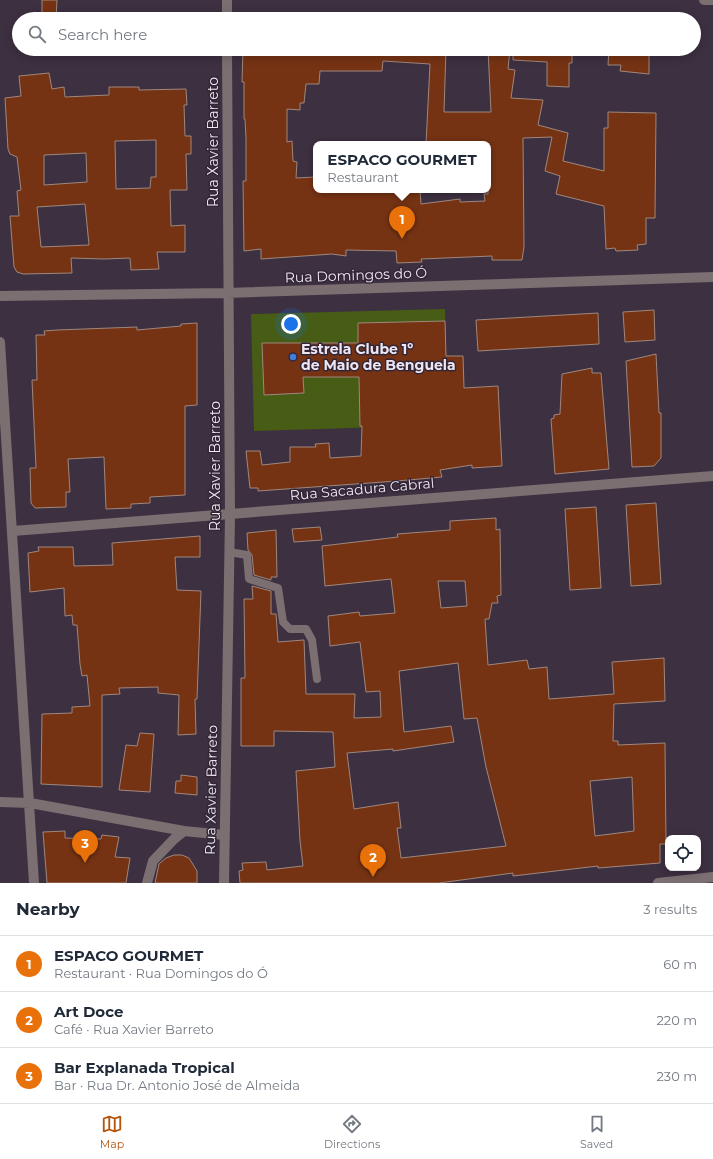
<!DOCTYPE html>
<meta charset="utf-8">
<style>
body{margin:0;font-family:Montserrat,sans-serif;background:#f6f6f7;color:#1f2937}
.controls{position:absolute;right:12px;bottom:12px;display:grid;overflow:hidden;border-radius:8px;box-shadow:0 2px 10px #0003}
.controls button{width:36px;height:36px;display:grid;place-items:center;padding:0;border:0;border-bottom:1px solid #e0e1e3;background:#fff;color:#1f2937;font:20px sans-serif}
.you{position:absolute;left:291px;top:324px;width:14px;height:14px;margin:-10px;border:3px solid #fff;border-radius:50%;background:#1a73e8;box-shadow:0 0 0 6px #1a73e833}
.badge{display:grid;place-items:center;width:26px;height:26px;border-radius:50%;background:#b45309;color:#fff;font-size:13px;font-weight:700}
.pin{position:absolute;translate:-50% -33px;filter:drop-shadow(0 1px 2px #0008)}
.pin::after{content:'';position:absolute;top:21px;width:14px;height:12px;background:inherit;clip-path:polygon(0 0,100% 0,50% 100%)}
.popup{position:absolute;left:313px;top:141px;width:178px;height:52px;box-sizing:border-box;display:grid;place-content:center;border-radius:8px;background:#fff;filter:drop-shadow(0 1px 3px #0005);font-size:13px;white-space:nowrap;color:#747a83}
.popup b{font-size:15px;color:#1f2937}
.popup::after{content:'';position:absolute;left:50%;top:100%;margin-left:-8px;border:8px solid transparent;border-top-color:#fff}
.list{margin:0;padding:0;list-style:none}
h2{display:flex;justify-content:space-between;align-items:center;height:52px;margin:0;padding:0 16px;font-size:17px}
h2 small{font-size:13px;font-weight:400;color:#747a83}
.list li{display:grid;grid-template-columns:26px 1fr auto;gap:12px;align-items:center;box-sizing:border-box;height:56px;padding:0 16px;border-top:1px solid #e0e1e3}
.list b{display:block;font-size:15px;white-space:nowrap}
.list p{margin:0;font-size:13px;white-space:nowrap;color:#747a83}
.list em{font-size:13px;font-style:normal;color:#747a83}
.icon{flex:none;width:22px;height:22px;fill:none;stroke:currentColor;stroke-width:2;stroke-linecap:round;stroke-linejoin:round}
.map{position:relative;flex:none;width:713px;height:883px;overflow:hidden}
.search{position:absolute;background:#fff;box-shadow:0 2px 10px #0003;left:12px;right:12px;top:12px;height:44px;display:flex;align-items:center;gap:10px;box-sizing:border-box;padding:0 14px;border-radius:22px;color:#747a83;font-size:15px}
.sheet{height:220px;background:#fff}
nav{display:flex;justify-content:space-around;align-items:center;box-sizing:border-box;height:56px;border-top:1px solid #e0e1e3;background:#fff;font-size:11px;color:#747a83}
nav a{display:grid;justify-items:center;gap:2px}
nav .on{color:#b45309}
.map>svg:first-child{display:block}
.green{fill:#475d16}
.building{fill:#763314;stroke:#9f877d;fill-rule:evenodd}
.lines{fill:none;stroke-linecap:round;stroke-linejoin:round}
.service{stroke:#7b6f71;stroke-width:8}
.minor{stroke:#7b6f71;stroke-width:10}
.tertiary{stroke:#7b6f71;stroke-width:10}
.shop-dot{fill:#3f7fe0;stroke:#322637;stroke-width:1.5}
.labels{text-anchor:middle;stroke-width:3;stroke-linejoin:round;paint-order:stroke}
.street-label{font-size:14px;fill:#eee7f1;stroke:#322637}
.poi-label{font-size:14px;font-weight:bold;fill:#eee7f1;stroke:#322637;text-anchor:start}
</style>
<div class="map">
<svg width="713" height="883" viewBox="0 0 713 883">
<rect width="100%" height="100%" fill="#3d3041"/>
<path class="green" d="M445,309L448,425L254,431L251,314Z"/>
<path class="building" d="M42,0H57L56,19H42Z
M243,49H446L444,112H491L488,49H510L508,69L515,70L511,98L543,100L538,125L568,133L563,161L604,171V128H608V112L656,113L655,218H646V244L637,245L638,250L616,251L615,248L606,249L604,206L556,194L560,176L545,171L552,137L523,138L524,247L522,260H492V256L421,259L422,262L397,263L396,251L346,250V256L332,254L261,259V249L244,251L243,181H246V138L245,119H244V82H242ZM383,61L430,64L426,144H488V194H484L485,201L460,202V199L421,204L420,190H316V177L296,178L297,162L293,161L292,141L287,142V109L300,110V103H304L306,84H319L320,71H382Z
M513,49H572V63H569V87L547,86V62L513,60Z
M609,49H649V74L620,71L621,65H608Z
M49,73L52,89L64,87L65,97L109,95V87H139V90L186,89L187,105H184L185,136H191V154H186L187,190H170L171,226L185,225V252H157L159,269L131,270L130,258L104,259L71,258L72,273L23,274L17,272L14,267L10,216H19L17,191L21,190L17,157L10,154L8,149L5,98L21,96L19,76ZM156,140V177H151L150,188L116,189L115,141ZM86,153L87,182L44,185V155ZM85,204L89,245L41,247L37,207Z
M654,310L655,340L625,342L623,312Z
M598,313L599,344L478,351L476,320Z
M445,321L446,356H463L464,388L498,386L502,466L472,468V465L440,470L442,477L397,481L258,491V488H250L246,451H260L262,465L290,462V447H316L315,444L329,443L330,458L361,456L362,426H360L359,377H303L304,393L264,395L262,343H358V323Z
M197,323V405L185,406V495L150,497V503L131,504V508L106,509L104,457L68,459L70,492H66V507L35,508L31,503L30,468H36L32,380H37L36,335H45L44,331L57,330L137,327V330L181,326V324Z
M656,354L659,413H661V458L654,466L632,467L626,361Z
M592,368V373H601L609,469L555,474L551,419L554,418V415L560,414L562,374Z
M656,503L661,584L631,586L626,505Z
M596,507L601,588L570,590L565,509Z
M496,518V530L500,529L501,595L497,596L498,603H492L489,619H485L488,665L527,660L529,669L547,667L549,699L614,694L612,662L664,658L665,701L614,704L613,741H618V745L665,743L666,844H660V863L598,868V866L513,876V873L439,883H240L239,871L243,870L242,863L266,862L267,870L303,866L300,841L296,771L335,767L333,732L274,731V746H241V678H245L244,599H253L252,586L271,591V614H276L278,642L304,640L306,694H355L354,718L381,717L380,691L366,692L360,642L330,646L328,616L359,612L360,616L395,613L391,579L325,586L322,546L398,537L397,534L450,530V521ZM438,581H465L467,606L441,608ZM458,663L464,719L477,718L486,767L506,846L401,858L397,828H401L398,802L354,809L347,753L393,749V751L454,742L451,726L404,732L399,671ZM632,777L634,831L595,836L590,781Z
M320,527L322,540L294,542L292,529Z
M276,530L277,577H271V580L254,575L252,555L248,550L247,533Z
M200,536V557H175L177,590L201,591L197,699H195L196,734L178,735L179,695L158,693V687L119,688L120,694L102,695V787L41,784L42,714L72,713V707L90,706L87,675L82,676L80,664L77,625H73L72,615L65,616L64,588L30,592L28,553L39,551L38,547H73L74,566L113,565L112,543Z
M140,733L154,734L150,792L119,790L126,745L137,746Z
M181,775L197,777V795L175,793L176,781H181Z
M65,831V838L101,839L102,835L119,837L115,857L130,858L126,883H47L43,832Z
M174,855H182L189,858L197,871V883H155L159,864L166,858Z"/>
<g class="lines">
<path class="service" d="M229,552L247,555L249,579L278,588L283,622L290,629H306L312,640L317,679"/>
<path class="minor" d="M227,0V19
M704,0H713
M0,296L227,293L713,277
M0,342L34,883
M13,531L713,476
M0,802L30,803L184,831
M147,883L153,861L174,839L184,831L224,835
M224,883L230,515L227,49"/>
<path class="tertiary" d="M658,883L713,877"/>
</g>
<circle class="shop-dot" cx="293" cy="357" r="4"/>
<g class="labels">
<g class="street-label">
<text transform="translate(213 142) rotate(-90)" y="5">Rua Xavier Barreto</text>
<text transform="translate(356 275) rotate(-2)" y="5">Rua Domingos do Ó</text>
<text transform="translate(215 466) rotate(-90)" y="5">Rua Xavier Barreto</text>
<text transform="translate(362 489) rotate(-5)" y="5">Rua Sacadura Cabral</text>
<text transform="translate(211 790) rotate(-89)" y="5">Rua Xavier Barreto</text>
</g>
<g class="poi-label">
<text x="301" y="354">Estrela Clube 1º<tspan x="301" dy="16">de Maio de Benguela</tspan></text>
</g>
</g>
</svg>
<div class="controls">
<button><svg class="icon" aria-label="locate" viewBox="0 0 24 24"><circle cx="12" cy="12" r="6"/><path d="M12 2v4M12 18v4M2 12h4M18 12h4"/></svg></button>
</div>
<div class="you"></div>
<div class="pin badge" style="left:402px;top:239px;background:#e8710a">1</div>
<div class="popup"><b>ESPACO GOURMET</b>Restaurant</div>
<div class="pin badge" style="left:373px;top:877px;background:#e8710a">2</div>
<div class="pin badge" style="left:85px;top:863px;background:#e8710a">3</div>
<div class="search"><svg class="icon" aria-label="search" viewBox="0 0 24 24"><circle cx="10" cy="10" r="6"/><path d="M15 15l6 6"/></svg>Search here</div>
</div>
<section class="sheet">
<h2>Nearby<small>3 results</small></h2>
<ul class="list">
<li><span class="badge" style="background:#e8710a">1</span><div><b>ESPACO GOURMET</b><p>Restaurant · Rua Domingos do Ó</p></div><em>60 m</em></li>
<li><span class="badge" style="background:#e8710a">2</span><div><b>Art Doce</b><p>Café · Rua Xavier Barreto</p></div><em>220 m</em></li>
<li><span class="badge" style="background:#e8710a">3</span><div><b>Bar Explanada Tropical</b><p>Bar · Rua Dr. Antonio José de Almeida</p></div><em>230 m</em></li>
</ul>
</section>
<nav>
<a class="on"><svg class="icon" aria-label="map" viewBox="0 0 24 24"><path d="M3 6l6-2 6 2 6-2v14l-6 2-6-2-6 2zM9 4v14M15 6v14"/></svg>Map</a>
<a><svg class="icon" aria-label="directions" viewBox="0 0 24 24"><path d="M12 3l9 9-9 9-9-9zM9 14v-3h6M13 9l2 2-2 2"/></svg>Directions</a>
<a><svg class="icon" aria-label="saved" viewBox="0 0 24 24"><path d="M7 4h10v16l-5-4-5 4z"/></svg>Saved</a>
</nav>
